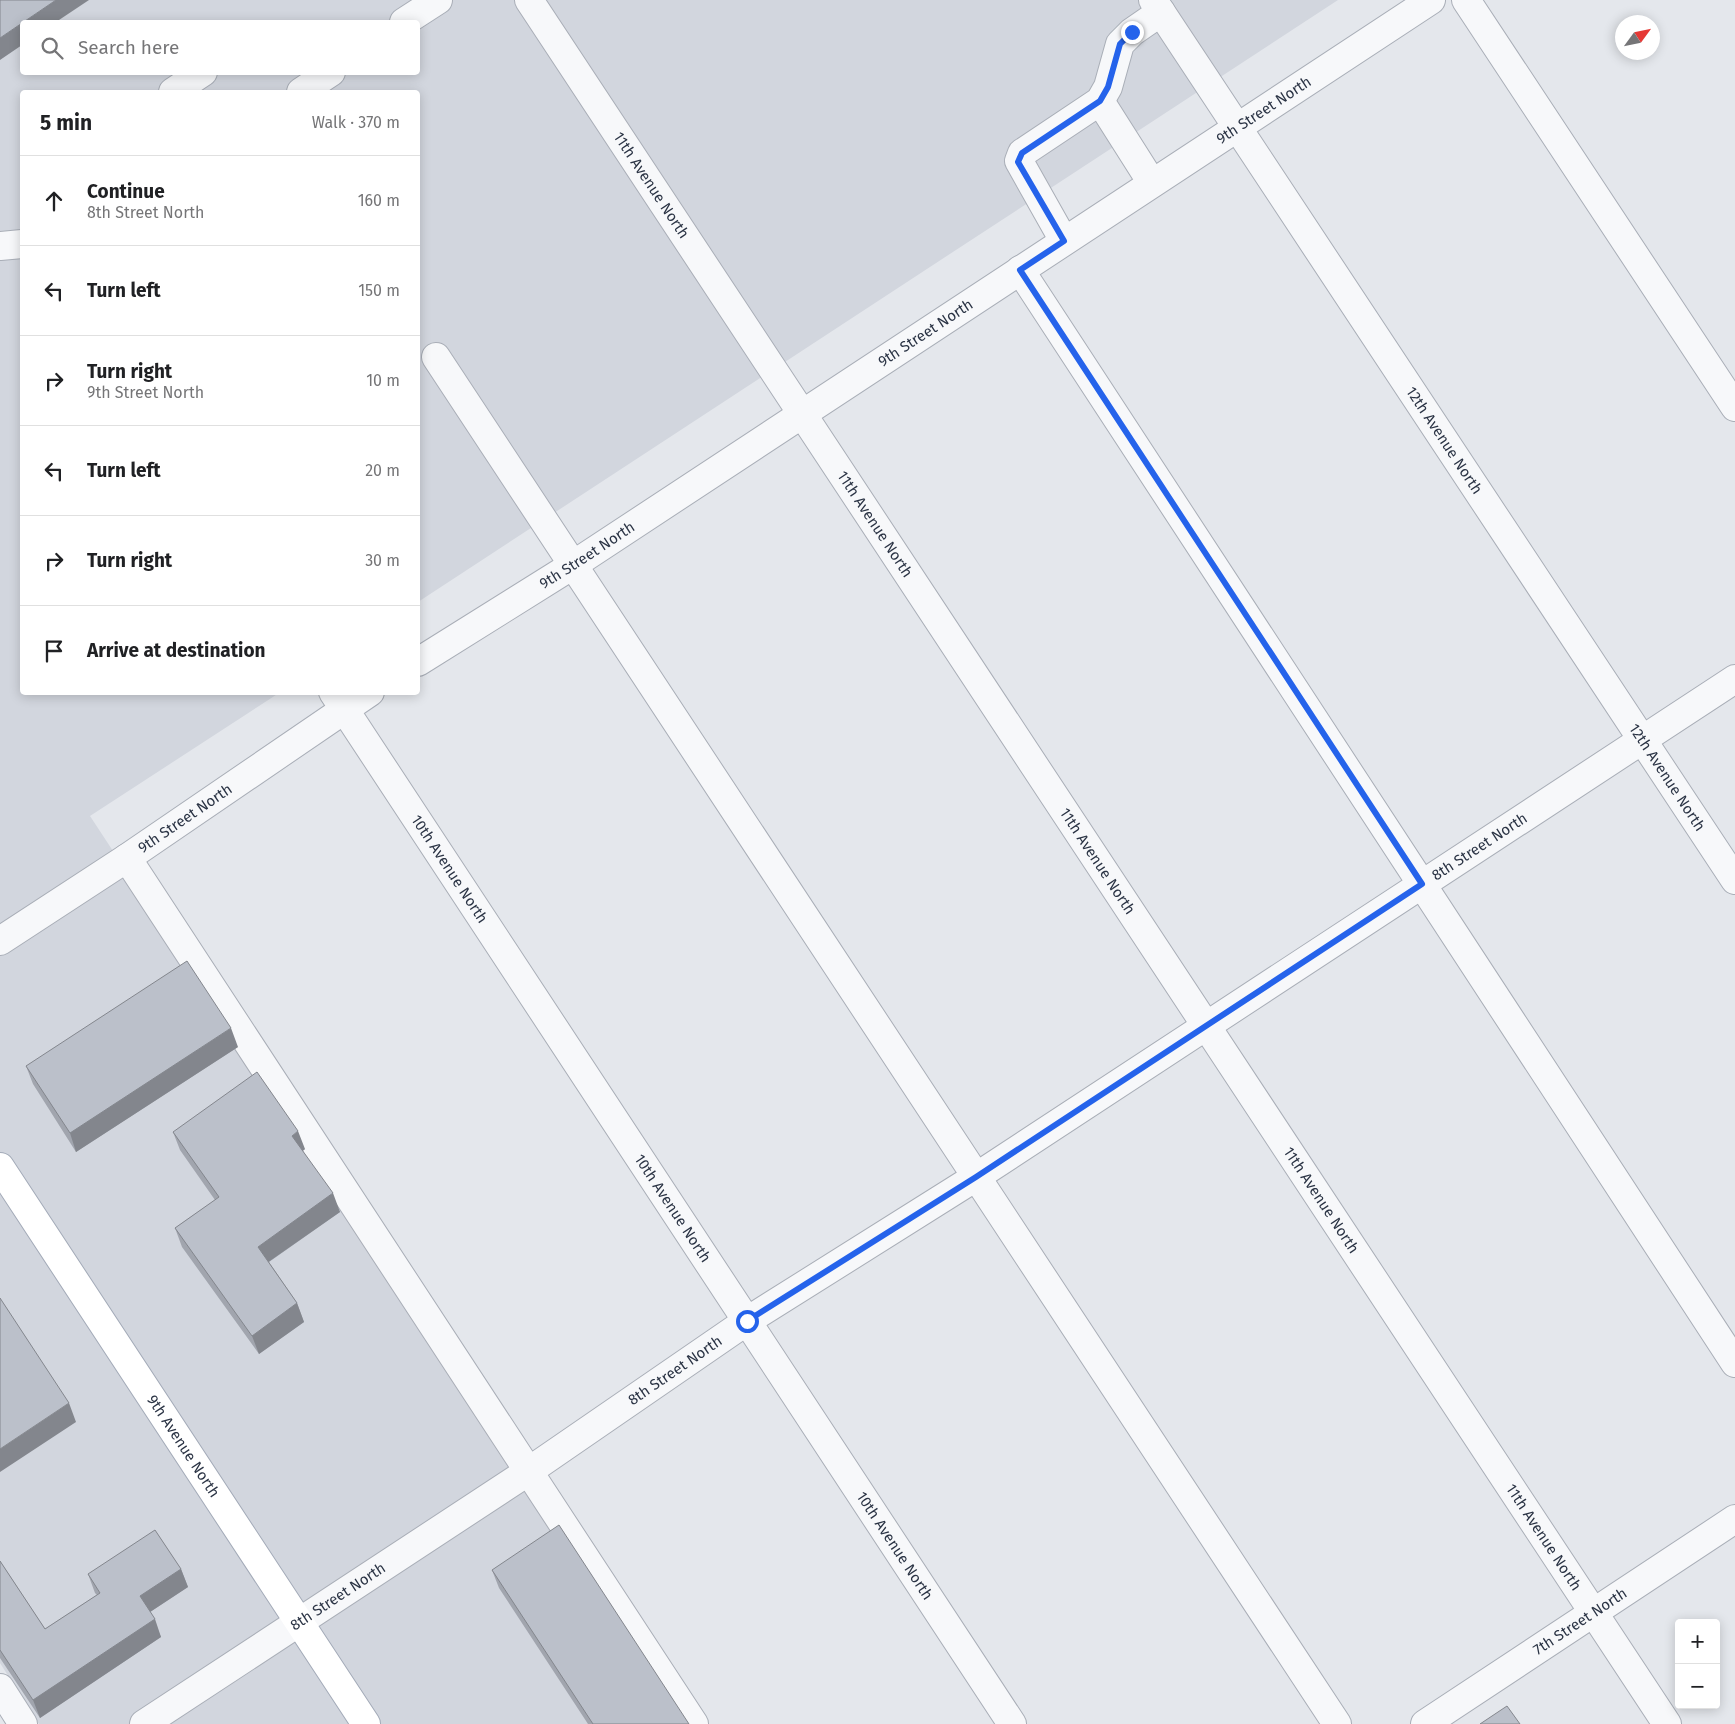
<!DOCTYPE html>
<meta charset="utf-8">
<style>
body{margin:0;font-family:"Fira Sans",sans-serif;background:#f2f2f2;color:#202124}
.controls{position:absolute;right:15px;bottom:15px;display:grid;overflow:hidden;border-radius:5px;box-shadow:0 2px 12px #0003}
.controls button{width:45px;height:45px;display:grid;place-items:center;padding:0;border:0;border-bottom:1px solid #e0e0e0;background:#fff;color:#202124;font:25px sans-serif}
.compass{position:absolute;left:1615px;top:15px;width:45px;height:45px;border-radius:50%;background:#fff;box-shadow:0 2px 12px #0003;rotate:57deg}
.stop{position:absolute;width:15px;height:15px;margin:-11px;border:4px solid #2563eb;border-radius:50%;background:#fff}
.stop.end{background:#2563eb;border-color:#fff;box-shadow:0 1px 5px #0008}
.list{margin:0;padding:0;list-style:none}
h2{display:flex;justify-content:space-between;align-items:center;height:65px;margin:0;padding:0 20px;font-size:21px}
h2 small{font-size:16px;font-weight:400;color:#757577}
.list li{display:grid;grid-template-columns:32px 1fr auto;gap:15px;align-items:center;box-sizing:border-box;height:90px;padding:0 20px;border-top:1px solid #e0e0e0}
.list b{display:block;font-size:19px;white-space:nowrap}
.list p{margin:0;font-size:16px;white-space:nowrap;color:#757577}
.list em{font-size:16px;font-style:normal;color:#757577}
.icon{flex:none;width:28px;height:28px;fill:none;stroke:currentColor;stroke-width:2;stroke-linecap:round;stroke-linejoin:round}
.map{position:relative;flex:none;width:1735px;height:1724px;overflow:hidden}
.search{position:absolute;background:#fff;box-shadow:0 2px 12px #0003;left:20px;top:20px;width:400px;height:55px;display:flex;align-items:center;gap:12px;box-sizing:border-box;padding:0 18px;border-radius:5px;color:#757577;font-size:19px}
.panel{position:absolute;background:#fff;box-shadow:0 2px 12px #0003;left:20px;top:90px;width:400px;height:605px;border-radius:5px}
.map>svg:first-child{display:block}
.built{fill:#d2d6de;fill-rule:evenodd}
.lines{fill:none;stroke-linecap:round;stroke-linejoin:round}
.minor-casing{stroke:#a9aeb7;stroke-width:30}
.major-casing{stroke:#a3abb8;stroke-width:30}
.minor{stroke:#f7f8fa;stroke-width:28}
.major{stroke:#fff;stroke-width:28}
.wall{fill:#a1a5ae}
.shaded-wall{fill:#83868d}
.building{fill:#bbc0ca;stroke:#83868d}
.route{stroke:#2563eb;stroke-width:6}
.labels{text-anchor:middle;stroke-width:4.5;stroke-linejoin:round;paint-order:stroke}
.street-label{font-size:15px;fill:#2b3445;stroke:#f4f6f9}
</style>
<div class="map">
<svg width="1735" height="1724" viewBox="0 0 1735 1724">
<rect width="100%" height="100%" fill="#e4e7ec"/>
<path class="built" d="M0,0H1338L418,602V92H22V692L279,693L90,816L686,1724H39L0,1663ZM22,22H418V72H22Z"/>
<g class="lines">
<defs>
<g id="minor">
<path id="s1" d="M529,0L1667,1724"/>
<path id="s2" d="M1153,0L1735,880"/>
<path d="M1466,0L1735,407"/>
<path d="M404,22L438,0"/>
<path d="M173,92L203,72"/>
<path d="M301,92L331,72"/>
<path d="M1100,101L1152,183"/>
<path d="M1064,241L1019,161L1022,153L1100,101L1108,87L1120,44L1132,32L1161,12"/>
<path d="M0,246L22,244"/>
<path d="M1020,270L1735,1363"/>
<path d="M436,357L1337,1724"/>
<path id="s3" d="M418,662L573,565L1431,0"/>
<path id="s4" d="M333,692L1012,1724"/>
<path d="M127,858L694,1724"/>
<path id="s5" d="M0,941L127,858L370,692"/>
<path d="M0,1688L23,1724"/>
<path id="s6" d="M144,1724L529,1471L747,1321L976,1177L1735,679"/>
<path id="s7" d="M1425,1724L1735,1519"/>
</g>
<g id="major">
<path id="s8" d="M0,1167L366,1724"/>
</g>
</defs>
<use href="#minor" class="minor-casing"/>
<use href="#major" class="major-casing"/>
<use href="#minor" class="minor"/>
<use href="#major" class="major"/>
</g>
<path class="wall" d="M238,1047L76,1152L33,1084L26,1066Z
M173,1132L305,1149L303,1151L340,1212L269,1262L297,1303L304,1322L259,1354L182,1247L175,1228L215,1200L180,1150Z
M0,1561L45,1629L97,1595L95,1593L88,1574L181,1569L188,1587L150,1612L161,1637L40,1718L0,1658Z
M492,1570L689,1724H588L499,1588Z"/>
<path class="shaded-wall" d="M56,0H89L56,22H22V45L0,60V38Z
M231,1028L238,1047L76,1152L70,1133Z
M298,1131L305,1149L298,1154L292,1136Z
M333,1193L340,1212L264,1265L258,1247Z
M297,1303L304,1322L259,1354L252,1336Z
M69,1403L76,1422L0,1472V1449Z
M181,1569L188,1587L147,1614L140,1596Z
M155,1619L161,1637L40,1718L33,1700Z"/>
<path class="building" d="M0,0H56L0,38Z
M187,961L231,1028L70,1133L26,1066Z
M257,1072L298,1131L292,1136L333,1193L258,1247L297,1303L252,1336L175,1228L219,1197L173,1132Z
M0,1298L69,1403L0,1449Z
M559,1525L689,1724H593L492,1570Z
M155,1530L181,1569L140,1596L155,1619L33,1700L0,1650V1561L45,1629L100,1593L88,1574Z
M1507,1706L1520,1724H1480Z"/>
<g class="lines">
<path class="route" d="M747,1321L976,1177L1422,884L1020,270L1064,241L1018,162L1022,153L1100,101L1108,87L1120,44L1132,32"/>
</g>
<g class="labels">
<g class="street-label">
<text dy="5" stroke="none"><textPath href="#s3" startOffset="1010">9th Street North</textPath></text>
<text dy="5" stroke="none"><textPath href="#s1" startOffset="222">11th Avenue North</textPath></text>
<text dy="5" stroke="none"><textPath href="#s3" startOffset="605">9th Street North</textPath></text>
<text dy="5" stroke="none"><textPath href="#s2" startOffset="528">12th Avenue North</textPath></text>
<text dy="5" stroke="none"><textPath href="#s1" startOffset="628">11th Avenue North</textPath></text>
<text dy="5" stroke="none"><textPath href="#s3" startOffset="200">9th Street North</textPath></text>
<text dy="5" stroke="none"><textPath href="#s2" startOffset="932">12th Avenue North</textPath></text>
<text dy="5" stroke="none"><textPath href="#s5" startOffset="222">9th Street North</textPath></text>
<text dy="5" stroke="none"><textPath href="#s6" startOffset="1598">8th Street North</textPath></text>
<text dy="5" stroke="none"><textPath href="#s1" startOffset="1032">11th Avenue North</textPath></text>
<text dy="5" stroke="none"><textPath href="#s4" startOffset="212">10th Avenue North</textPath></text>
<text dy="5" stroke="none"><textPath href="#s1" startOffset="1438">11th Avenue North</textPath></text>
<text dy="5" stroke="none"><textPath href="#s4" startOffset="618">10th Avenue North</textPath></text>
<text dy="5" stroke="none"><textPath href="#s6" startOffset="638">8th Street North</textPath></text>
<text dy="5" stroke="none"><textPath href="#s8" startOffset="334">9th Avenue North</textPath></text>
<text dy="5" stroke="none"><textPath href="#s1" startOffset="1842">11th Avenue North</textPath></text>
<text dy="5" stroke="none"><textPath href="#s4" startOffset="1022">10th Avenue North</textPath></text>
<text dy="5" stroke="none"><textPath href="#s6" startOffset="232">8th Street North</textPath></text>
<text dy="5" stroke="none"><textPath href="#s7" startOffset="186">7th Street North</textPath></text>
</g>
</g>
</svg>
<div class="controls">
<button>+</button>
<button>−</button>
</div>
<svg class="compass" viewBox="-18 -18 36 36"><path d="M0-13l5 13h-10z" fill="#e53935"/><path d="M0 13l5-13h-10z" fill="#757577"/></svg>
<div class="stop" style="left:747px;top:1321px"></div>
<div class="stop end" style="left:1132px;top:32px"></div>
<div class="search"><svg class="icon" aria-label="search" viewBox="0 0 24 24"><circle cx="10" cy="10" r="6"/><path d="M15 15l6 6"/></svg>Search here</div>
<section class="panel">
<h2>5 min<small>Walk · 370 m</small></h2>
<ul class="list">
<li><svg class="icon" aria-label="ahead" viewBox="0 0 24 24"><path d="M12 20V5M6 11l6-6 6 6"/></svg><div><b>Continue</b><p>8th Street North</p></div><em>160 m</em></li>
<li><svg class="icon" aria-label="left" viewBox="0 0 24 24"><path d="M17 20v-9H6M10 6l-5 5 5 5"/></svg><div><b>Turn left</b></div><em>150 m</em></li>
<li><svg class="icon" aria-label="right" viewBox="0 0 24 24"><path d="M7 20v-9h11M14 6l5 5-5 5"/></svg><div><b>Turn right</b><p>9th Street North</p></div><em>10 m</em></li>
<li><svg class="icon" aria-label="left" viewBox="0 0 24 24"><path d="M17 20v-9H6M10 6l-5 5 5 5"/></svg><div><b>Turn left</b></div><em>20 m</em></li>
<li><svg class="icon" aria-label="right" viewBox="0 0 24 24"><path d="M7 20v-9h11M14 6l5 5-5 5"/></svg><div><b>Turn right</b></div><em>30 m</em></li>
<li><svg class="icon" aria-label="arrive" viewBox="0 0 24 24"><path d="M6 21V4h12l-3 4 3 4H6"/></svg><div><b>Arrive at destination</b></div></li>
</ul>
</section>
</div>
